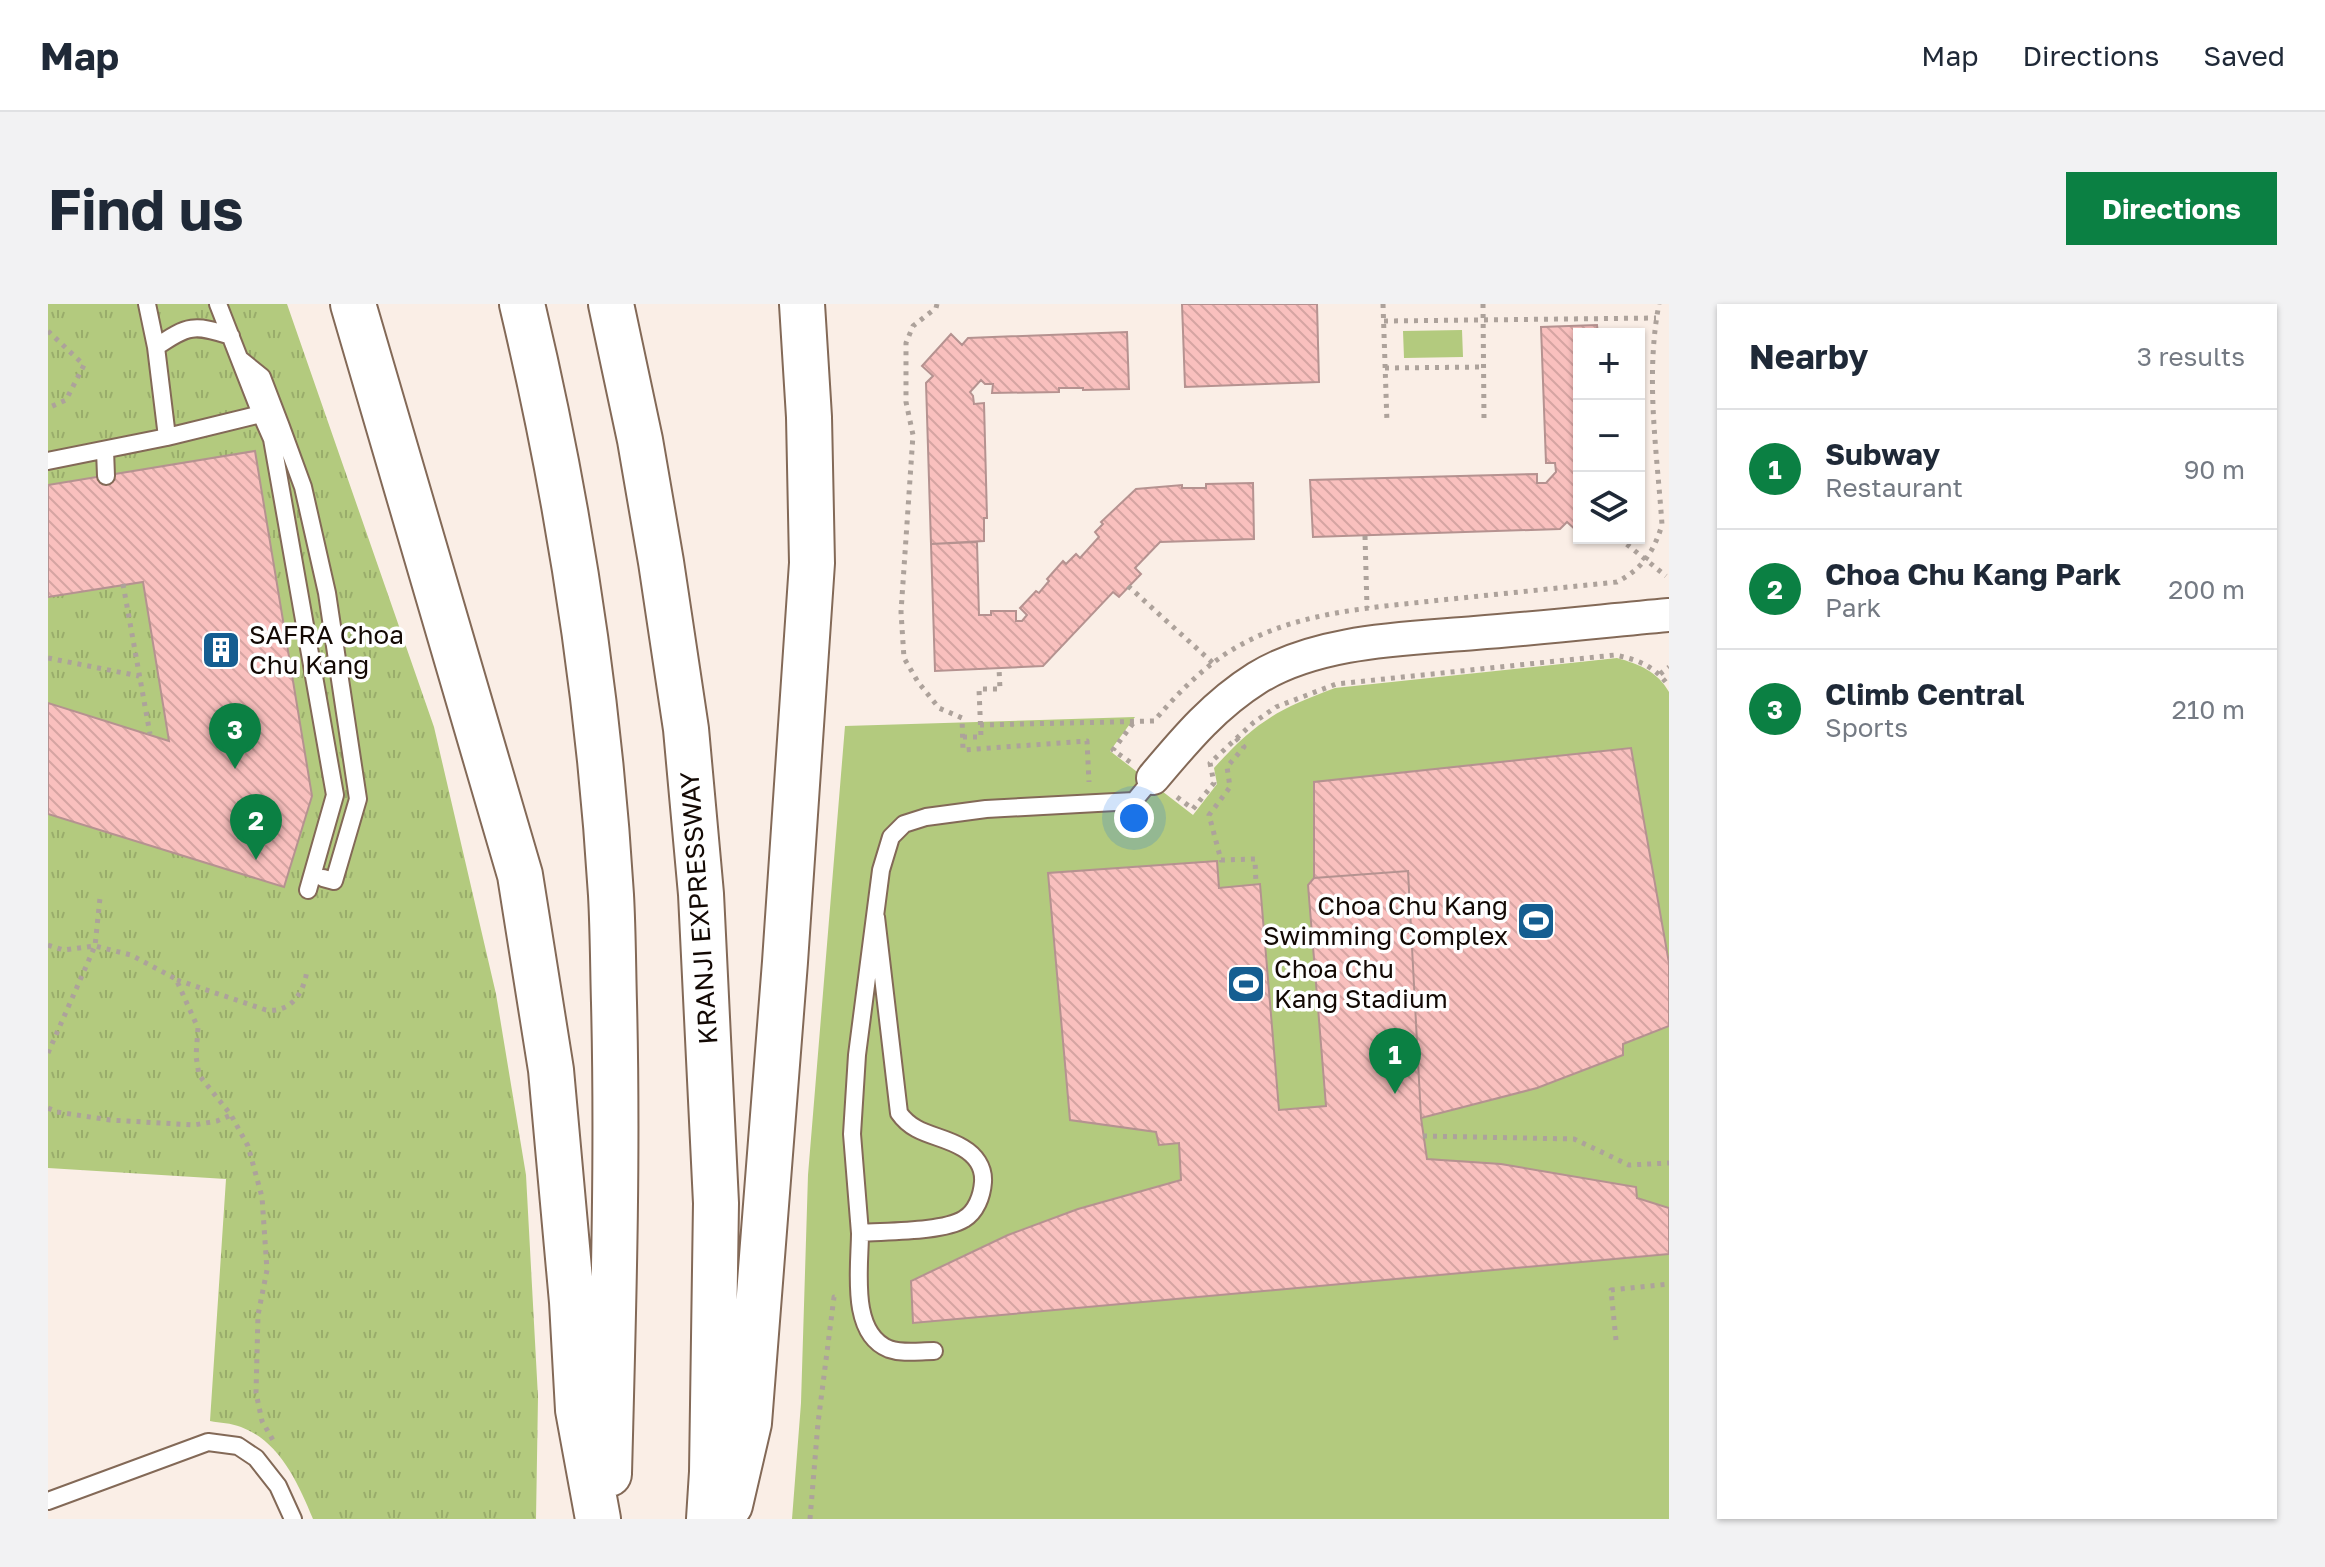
<!DOCTYPE html>
<meta charset="utf-8">
<style>
body{margin:0;font-family:"Golos Text",sans-serif;background:#f2f2f3;color:#1f2937}
.controls{position:absolute;right:24px;top:24px;display:grid;overflow:hidden;border-radius:0px;box-shadow:0 2px 6px #0004}
.controls button{width:72px;height:72px;display:grid;place-items:center;padding:0;border:0;border-bottom:2px solid #e0e1e3;background:#fff;color:#1f2937;font:40px sans-serif}
.you{position:absolute;left:1086px;top:514px;width:28px;height:28px;margin:-20px;border:6px solid #fff;border-radius:50%;background:#1a73e8;box-shadow:0 0 0 12px #1a73e833}
.badge{display:grid;place-items:center;width:52px;height:52px;border-radius:50%;background:#0b8043;color:#fff;font-size:26px;font-weight:700}
.pin{position:absolute;translate:-50% -66px;filter:drop-shadow(0 2px 4px #0008)}
.pin::after{content:'';position:absolute;top:42px;width:28px;height:24px;background:inherit;clip-path:polygon(0 0,100% 0,50% 100%)}
.list{margin:0;padding:0;list-style:none}
h2{display:flex;justify-content:space-between;align-items:center;height:104px;margin:0;padding:0 32px;font-size:34px}
h2 small{font-size:26px;font-weight:400;color:#747a83}
.list li{display:grid;grid-template-columns:52px 1fr auto;gap:24px;align-items:center;box-sizing:border-box;height:120px;padding:0 32px;border-top:2px solid #e0e1e3}
.list b{display:block;font-size:30px;white-space:nowrap}
.list p{margin:0;font-size:26px;white-space:nowrap;color:#747a83}
.list em{font-size:26px;font-style:normal;color:#747a83}
.icon{flex:none;width:44px;height:44px;fill:none;stroke:currentColor;stroke-width:2;stroke-linecap:round;stroke-linejoin:round}
.map{position:relative;flex:none;width:1621px;height:1215px;overflow:hidden;border-radius:0px}
header{display:flex;align-items:center;gap:48px;box-sizing:border-box;height:112px;padding:0 40px;background:#fff;border-bottom:2px solid #e0e1e3}
header strong{font-size:38px}
nav{display:flex;gap:44px;margin-inline-start:auto;font-size:28px}
.intro{display:flex;align-items:center;justify-content:space-between;box-sizing:border-box;height:192px;padding:0 48px}
h1{margin:0;font-size:56px}
.button{padding:20px 36px;border-radius:0px;background:#0b8043;color:#fff;font-size:28px;font-weight:700}
main{display:flex;gap:48px;padding:0 48px}
aside{flex:1;background:#fff;border-radius:0px;box-shadow:0 2px 6px #0004}
.map>svg:first-child{display:block}
.green{fill:#b3ca7e}
.park{fill:url(#park-tufts)}
.building{fill:url(#building-back-hatch);stroke:#b59290;stroke-width:2}
.lines{fill:none;stroke-linecap:round;stroke-linejoin:round}
.lane-casing{stroke:#836957;stroke-width:20}
.street-casing{stroke:#836957;stroke-width:36}
.highway-casing{stroke:#836957;stroke-width:48}
.path{stroke:#ada29b;stroke-width:5;stroke-dasharray:4 6;stroke-linecap:butt}
.lane{stroke:#fff;stroke-width:16}
.street{stroke:#fff;stroke-width:32}
.highway{stroke:#fff;stroke-width:44}
.labels{text-anchor:middle;stroke-width:7;stroke-linejoin:round;paint-order:stroke}
.poi-label{font-size:26px;fill:#130904;stroke:#fff;text-anchor:start}
.street-label{font-size:26px;fill:#130904;stroke:#fff}
</style>
<header>
<strong>Map</strong>
<nav><a>Map</a><a>Directions</a><a>Saved</a></nav>
</header>
<div class="intro"><h1>Find us</h1><a class="button">Directions</a></div>
<main>
<div class="map">
<svg width="1621" height="1215" viewBox="0 0 1621 1215">
<defs>
<pattern id="park-tufts" width="24" height="20" patternUnits="userSpaceOnUse" patternTransform="scale(2)"><rect width="24" height="20" fill="#b3ca7e"/><path d="M3 7l-1-3M5 7V3M7 7l1-3M15 17l-1-3M17 17v-4M19 17l1-3" fill="none" stroke="#99ac6b"/></pattern>
<pattern id="building-back-hatch" width="6" height="6" patternUnits="userSpaceOnUse" patternTransform="scale(2)"><rect width="6" height="6" fill="#f9c0be"/><path d="M-1 5l2 2M0 0l6 6M5-1l2 2" fill="none" stroke="#d5a4a2"/></pattern>
</defs>
<rect width="100%" height="100%" fill="#faeee6"/>
<path class="green" d="M1414,26L1415,53L1356,54L1355,27Z
M1569,354C1591,360 1610,368 1621,388V1215H744L753,1099L760,871L797,422L1087,413L1062,447L1145,511L1169,480L1166,464C1207,418 1230,405 1287,384Z"/>
<path class="park" d="M0,0H239L386,423L448,690L478,871L490,1093L488,1215H265C250,1179 232,1138 193,1123C183,1119 172,1119 162,1117L178,875L0,864Z"/>
<path class="building" d="M1134,0H1269L1271,78L1137,83Z
M1549,21L1550,30H1531L1530,228L1519,218L1512,225L1265,233L1262,176L1489,170V179H1498L1508,168L1507,159H1498L1493,23Z
M1079,28L1081,85L1035,86V84H1011V88L944,89L945,80H937L933,76L922,88L925,92L926,100L936,99L939,214H936V237L883,240L878,79L885,72L874,62L903,30L914,41L920,34Z
M207,147L264,492L236,583L0,510V399L121,437L95,278L0,293V181Z
M1205,179L1206,235L1112,238L1087,264L1093,270L1071,293L1065,288L995,362L887,367L883,240L929,238L931,311H943V307H968V317H974L979,311L972,304L988,287L991,289L1001,277L999,275L1015,257L1018,260L1028,250L1032,254L1051,233L1047,228L1055,220L1053,218L1088,185L1134,181V184H1158V180Z
M1583,444L1621,659V722L1575,740V751L1489,784L1373,814L1360,567L1266,574V478Z
M1169,557L1171,584L1212,580L1231,806L1278,802L1260,581L1266,574L1360,567L1373,814L1379,855L1453,860L1588,883L1589,894L1621,904V950L865,1019L863,977L960,931L1030,905L1133,876L1131,839L1111,841L1108,828L1022,816L1000,569Z"/>
<g class="lines">
<defs>
<path id="lane" d="M99,0L108,43L119,133
M108,43C140,21 146,20 183,32
M193,56L214,73L232,120L227,130
M213,110L224,135L287,491L260,586
M232,120L255,183L279,289L310,495L286,577L275,574
M57,146L58,172
M0,157L119,133L213,110L170,0
M828,613L851,809C867,832 892,830 915,844C927,851 936,863 935,878C934,892 928,908 916,915C895,928 839,927 812,929L804,830L809,751L833,566L843,533L856,520L878,513L938,505L1086,497L1105,474
M812,929C812,963 801,1029 841,1045C855,1050 871,1047 886,1047
M0,1197L160,1138L190,1142L208,1154L230,1182L245,1215"/>
<path id="street" d="M1105,474C1137,436 1166,401 1209,374C1271,336 1357,335 1427,329C1492,324 1556,317 1621,311"/>
<path id="highway" d="M305,0L472,571L503,766L524,998L530,1106L550,1215
M474,0C520,193 551,393 563,591C565,627 565,663 566,699C570,856 565,1013 561,1170
M563,0L592,136L613,258L638,425L653,590L668,899L664,1168L661,1215
M682,1201L701,1119L737,658L764,259L761,113L754,0"/>
</defs>
<use href="#lane" class="lane-casing"/>
<use href="#street" class="street-casing"/>
<use href="#highway" class="highway-casing"/>
<path class="path" d="M889,0L888,4L865,22L858,39V98L865,131L853,308L856,354L870,378L891,404L914,414L915,446L1039,437L1041,478
M1335,0L1339,119
M1435,0L1436,116
M1336,17L1608,14
M0,27L36,61L18,96L0,104
M1337,64L1435,63
M1317,232L1319,304
M1571,234L1618,272
M75,280L102,430
M1080,282L1166,360
M0,354L91,372
M1612,370L1621,363
M932,421L1106,417C1129,390 1156,362 1187,344C1250,307 1323,304 1393,296C1452,290 1510,284 1569,278C1595,264 1605,249 1614,221C1609,147 1597,73 1611,0
M915,433H933L931,385H952L951,364
M1188,434L1196,443L1179,463L1182,483L1161,511L1173,556L1207,555L1208,581
M1082,458L1065,446L1086,418
M1129,493L1145,505L1166,479L1162,459L1205,419L1228,403L1288,380L1567,351C1591,356 1606,362 1621,382
M0,641L15,646L47,642L83,651L128,675L150,724L148,752L151,771L183,811L200,842L214,893L219,966L210,1011L208,1089L214,1117L226,1138
M129,676L218,706C243,709 256,689 259,666
M0,749L47,642L52,594
M0,804L9,808L62,816L146,821L169,817L183,811
M1375,832L1526,835L1581,861L1621,859
M1568,1036L1563,986L1621,980
M762,1215L770,1119L786,993H790"/>
<use href="#lane" class="lane"/>
<use href="#street" class="street"/>
<use href="#highway" class="highway"/>
</g>
<defs>
<symbol id="building-square" viewBox="-11 -11 22 22"><rect x="-9" y="-9" width="18" height="18" rx="4" fill="#155e91" stroke="#fff"/><path d="M-4-6H4V6H1V3H-1V6H-4ZM-2.5-4.3h1.7v1.8h-1.7ZM.8-4.3h1.7v1.8H.8ZM-2.5-1h1.7V.8h-1.7ZM.8-1h1.7V.8H.8Z" fill="#fff"/></symbol>
<symbol id="stadium-square" viewBox="-11 -11 22 22"><rect x="-9" y="-9" width="18" height="18" rx="4" fill="#155e91" stroke="#fff"/><path d="M0-5a6.5 5 0 1 0 0 10a6.5 5 0 1 0 0-10ZM-3.5-1.8h7v3.6h-7Z" fill="#fff"/></symbol>
</defs>
<g fill-rule="evenodd">
<use href="#building-square" x="151" y="324" width="44" height="44"/>
<use href="#stadium-square" x="1466" y="595" width="44" height="44"/>
<use href="#stadium-square" x="1176" y="658" width="44" height="44"/>
</g>
<g class="labels">
<g class="poi-label">
<text x="201" y="340">SAFRA Choa<tspan x="201" dy="30">Chu Kang</tspan></text>
<text x="1460" y="611" text-anchor="end">Choa Chu Kang<tspan x="1460" dy="30">Swimming Complex</tspan></text>
<text x="1226" y="674">Choa Chu<tspan x="1226" dy="30">Kang Stadium</tspan></text>
</g>
<g class="street-label">
<text transform="translate(651 604) rotate(-94)" y="9">KRANJI EXPRESSWAY</text>
</g>
</g>
</svg>
<div class="controls">
<button>+</button>
<button>−</button>
<button><svg class="icon" aria-label="layers" viewBox="0 0 24 24"><path d="M12 4l9 5-9 5-9-5zM3 14l9 5 9-5"/></svg></button>
</div>
<div class="you"></div>
<div class="pin badge" style="left:1347px;top:790px">1</div>
<div class="pin badge" style="left:208px;top:556px">2</div>
<div class="pin badge" style="left:187px;top:465px">3</div>
</div>
<aside>
<h2>Nearby<small>3 results</small></h2>
<ul class="list">
<li><span class="badge">1</span><div><b>Subway</b><p>Restaurant</p></div><em>90 m</em></li>
<li><span class="badge">2</span><div><b>Choa Chu Kang Park</b><p>Park</p></div><em>200 m</em></li>
<li><span class="badge">3</span><div><b>Climb Central</b><p>Sports</p></div><em>210 m</em></li>
</ul>
</aside>
</main>
